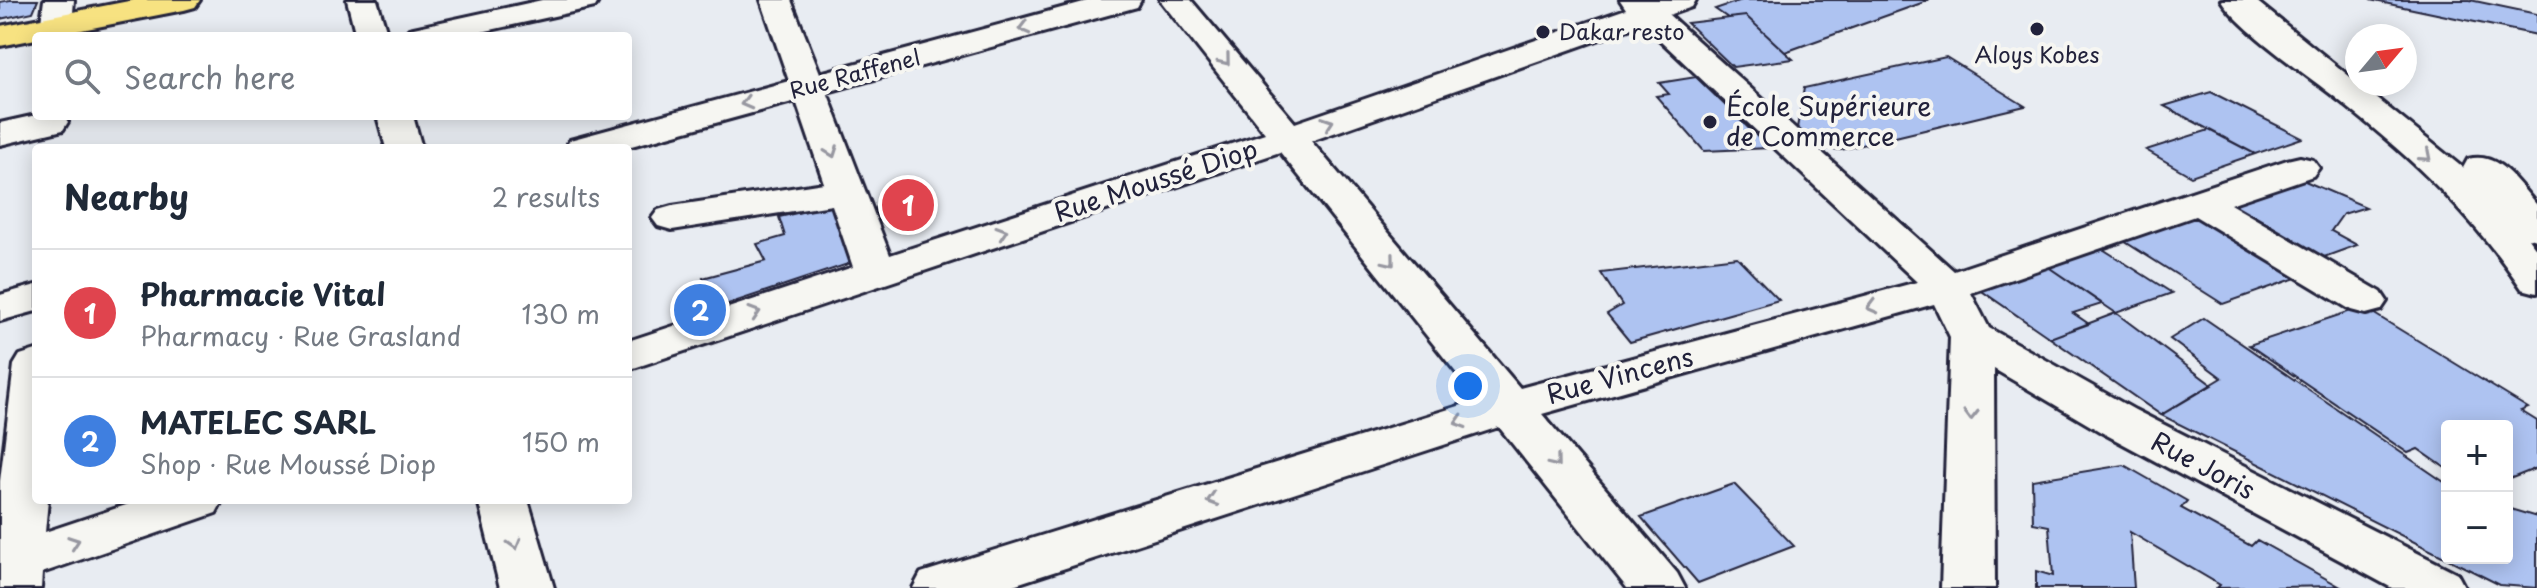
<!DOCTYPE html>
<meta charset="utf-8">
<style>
body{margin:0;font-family:"Playpen Sans",sans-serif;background:#f2f2f3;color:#1f2937}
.controls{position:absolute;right:24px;bottom:24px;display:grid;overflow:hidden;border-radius:8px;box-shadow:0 4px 20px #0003}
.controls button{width:72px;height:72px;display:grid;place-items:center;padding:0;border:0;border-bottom:2px solid #e0e1e3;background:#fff;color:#1f2937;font:40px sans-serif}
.compass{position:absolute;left:2345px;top:24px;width:72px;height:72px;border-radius:50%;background:#fff;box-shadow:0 4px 20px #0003;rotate:61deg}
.you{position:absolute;left:1468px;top:386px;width:28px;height:28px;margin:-20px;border:6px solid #fff;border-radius:50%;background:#1a73e8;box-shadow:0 0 0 12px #1a73e833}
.badge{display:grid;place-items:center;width:52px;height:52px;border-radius:50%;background:#22223b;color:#fff;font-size:26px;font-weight:700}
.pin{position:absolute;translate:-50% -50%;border:4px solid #fff;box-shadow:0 2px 8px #0006}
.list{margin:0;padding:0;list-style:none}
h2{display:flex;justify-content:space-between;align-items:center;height:104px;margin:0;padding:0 32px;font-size:34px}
h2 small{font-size:26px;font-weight:400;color:#747a83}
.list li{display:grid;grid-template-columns:52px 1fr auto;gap:24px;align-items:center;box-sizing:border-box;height:128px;padding:0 32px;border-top:2px solid #e0e1e3}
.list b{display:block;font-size:30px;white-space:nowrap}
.list p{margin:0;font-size:26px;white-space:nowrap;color:#747a83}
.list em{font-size:26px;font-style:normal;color:#747a83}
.icon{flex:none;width:44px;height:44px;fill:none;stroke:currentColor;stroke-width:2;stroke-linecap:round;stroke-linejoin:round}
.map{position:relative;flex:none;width:2537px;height:588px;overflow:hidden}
.search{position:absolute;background:#fff;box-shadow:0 4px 20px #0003;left:32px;top:32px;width:600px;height:88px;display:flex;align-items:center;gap:20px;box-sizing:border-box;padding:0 28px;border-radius:8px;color:#747a83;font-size:30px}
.panel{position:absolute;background:#fff;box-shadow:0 4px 20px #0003;left:32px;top:144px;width:600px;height:360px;border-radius:8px}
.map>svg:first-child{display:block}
.building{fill:#aec3f1;stroke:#22223b;stroke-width:2}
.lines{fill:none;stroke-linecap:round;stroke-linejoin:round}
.minor-casing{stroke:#22223b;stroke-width:6}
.major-casing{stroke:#22223b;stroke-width:6}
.minor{fill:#f6f6f2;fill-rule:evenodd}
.major{fill:#f7e281;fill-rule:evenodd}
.oneway{stroke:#9797a0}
.poi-dot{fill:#22223b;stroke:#f6f6f2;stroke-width:3}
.labels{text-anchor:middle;stroke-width:8;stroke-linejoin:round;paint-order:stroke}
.far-poi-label{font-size:22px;fill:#22223b;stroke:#f6f6f2;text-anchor:start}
.far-street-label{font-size:22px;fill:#22223b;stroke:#f6f6f2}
.poi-label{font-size:26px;fill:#22223b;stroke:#f6f6f2;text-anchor:start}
.street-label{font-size:26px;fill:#22223b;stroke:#f6f6f2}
</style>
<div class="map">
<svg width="2537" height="588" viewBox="0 0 2537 588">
<rect width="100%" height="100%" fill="#e8ecf2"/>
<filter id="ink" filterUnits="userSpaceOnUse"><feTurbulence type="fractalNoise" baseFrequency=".0125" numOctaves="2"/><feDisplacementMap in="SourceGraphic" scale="16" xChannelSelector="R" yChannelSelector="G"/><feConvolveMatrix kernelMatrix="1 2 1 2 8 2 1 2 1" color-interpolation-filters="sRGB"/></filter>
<g filter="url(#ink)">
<path class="building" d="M10,0H38L33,12L0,19V2Z
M1742,0H1930L1785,52L1746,16L1728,18L1715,9Z
M2370,0H2470L2537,14V35Z
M1746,16L1785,52L1793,59L1733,67L1687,23Z
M1946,57L2025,106L1841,150L1825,148L1800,136L1797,128L1804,88Z
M1696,77L1769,148L1704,151L1656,96L1669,94L1659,83Z
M2211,92L2302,138L2255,154L2164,106Z
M2209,130L2255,154L2191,176L2146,150Z
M2298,178L2366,207L2343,214L2331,231L2357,245L2316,260L2219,205Z
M833,205L854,262L716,308L703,278L766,261L757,244L785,236L779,217Z
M2200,211L2307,274L2223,304L2119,238Z
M2098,246L2172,293L2116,313L2044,264Z
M1737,257L1779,300L1630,342L1607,314L1622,305L1601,273Z
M2044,264L2102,304L2073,313L2089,324L2050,338L1976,287Z
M2363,307L2528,408L2521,411L2537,421V468L2507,480V426H2447V469L2418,449L2408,453L2249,345Z
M2116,313L2212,385L2161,415L2050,338Z
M2204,318L2447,484V558H2507V508L2537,517V588L2500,585L2161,415L2222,378L2170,339Z
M2124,465L2187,501L2181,508L2251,546L2257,540L2339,586L2217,588L2220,585L2130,532L2134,588H2036V571L2053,576L2049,526L2033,523L2032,480Z
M1734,484L1794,546L1698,583L1641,517Z"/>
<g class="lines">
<defs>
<path id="minor" d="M44,0H74L71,36H39Z
M347,0H377L388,36H356Z
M542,0H599L595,7L463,36H404L409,29Z
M761,0H791L820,73L1091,0H1141L1137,7L827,92L890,255L1265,133L1160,0H1191L1295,123L1626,9L1620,0H1696L1692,7L1669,15L1954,271L2287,160L2300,157L2313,160L2319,168L2313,176L2230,204L2381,292L2387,301L2381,310L2366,314L2351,310L2195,216L1971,293L1989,328L2135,410L2457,573L2465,588H2392L2101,432L1994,369L1995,588H1941L1950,337L1934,304L1542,414L1677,573L1685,588H1627L1499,427L1004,588H913L921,573L1478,400L1280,152L628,370V341L853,267L832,205L672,230L658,226L652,218L658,210L672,206L824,183L796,101L624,148H565L570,140L789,81ZM1643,24L1917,282L1520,388L1311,141Z
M2221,0H2255L2463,168L2468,159C2500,151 2517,183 2537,205V240L2528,238L2537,250V293L2522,289C2471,213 2413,159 2341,102C2309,76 2242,32 2221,0Z
M36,115L64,116L68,122L63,130L0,145V123Z
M377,116H413L422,148H386Z
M36,285V311L0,321V295Z
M36,350V500H48L45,532L141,500H223L216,513L42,573L41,588H0V481L14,365L20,355Z
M478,500H528L554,588H500Z"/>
<path id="major" d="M134,0H200L195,7L184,10L51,36H36V39L0,46V26Z"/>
</defs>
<use href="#minor" class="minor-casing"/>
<use href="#major" class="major-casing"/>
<use href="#minor" class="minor"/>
<use href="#major" class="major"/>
</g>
<defs><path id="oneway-chevron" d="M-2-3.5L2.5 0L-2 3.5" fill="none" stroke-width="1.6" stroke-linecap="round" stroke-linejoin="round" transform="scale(2)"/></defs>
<g class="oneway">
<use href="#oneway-chevron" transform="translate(1024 28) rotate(165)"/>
<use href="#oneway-chevron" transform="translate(1225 60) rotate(51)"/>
<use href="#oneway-chevron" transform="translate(746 103) rotate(165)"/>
<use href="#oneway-chevron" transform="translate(1328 123) rotate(-19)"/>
<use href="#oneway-chevron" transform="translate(832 152) rotate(70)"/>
<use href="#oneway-chevron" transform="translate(2426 156) rotate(41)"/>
<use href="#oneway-chevron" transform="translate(1002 232) rotate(-18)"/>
<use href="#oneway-chevron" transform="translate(1390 261) rotate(51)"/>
<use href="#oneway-chevron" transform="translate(1872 307) rotate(165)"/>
<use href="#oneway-chevron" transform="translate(755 313) rotate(-18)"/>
<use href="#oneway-chevron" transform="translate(1971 415) rotate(91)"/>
<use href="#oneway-chevron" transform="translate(1460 422) rotate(163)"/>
<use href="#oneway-chevron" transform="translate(1555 462) rotate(51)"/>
<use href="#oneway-chevron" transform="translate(1212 500) rotate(163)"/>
<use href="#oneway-chevron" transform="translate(74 542) rotate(-19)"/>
<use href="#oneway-chevron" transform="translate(515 544) rotate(74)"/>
</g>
</g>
<g class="poi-dot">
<circle cx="2037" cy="29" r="8"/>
<circle cx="1543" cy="32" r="8"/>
<circle cx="1710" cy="122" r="8"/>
</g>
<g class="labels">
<g class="far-poi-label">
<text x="1559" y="40">Dakar resto</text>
<text x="2037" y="63" text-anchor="middle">Aloys Kobes</text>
</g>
<g class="far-street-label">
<text transform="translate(855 74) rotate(-15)" y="8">Rue Raffenel</text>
</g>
<g class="poi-label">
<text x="1726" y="116">École Supérieure<tspan x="1726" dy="30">de Commerce</tspan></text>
</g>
<g class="street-label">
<text transform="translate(1156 181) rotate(-18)" y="9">Rue Moussé Diop</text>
<text transform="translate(1620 376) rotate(-15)" y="9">Rue Vincens</text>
<text transform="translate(2203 466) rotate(28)" y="9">Rue Joris</text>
</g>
</g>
</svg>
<div class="controls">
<button>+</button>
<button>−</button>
</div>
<svg class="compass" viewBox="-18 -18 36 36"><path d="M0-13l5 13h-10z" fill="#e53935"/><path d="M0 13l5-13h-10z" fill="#747a83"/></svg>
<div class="you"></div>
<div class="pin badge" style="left:908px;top:205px;background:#e0444e">1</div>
<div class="pin badge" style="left:700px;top:310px;background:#3f7fe0">2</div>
<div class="search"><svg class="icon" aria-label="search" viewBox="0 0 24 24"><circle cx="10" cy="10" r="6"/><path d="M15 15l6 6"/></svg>Search here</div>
<section class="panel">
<h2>Nearby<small>2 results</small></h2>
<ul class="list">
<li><span class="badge" style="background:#e0444e">1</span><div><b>Pharmacie Vital</b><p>Pharmacy · Rue Grasland</p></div><em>130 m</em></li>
<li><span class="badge" style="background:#3f7fe0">2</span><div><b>MATELEC SARL</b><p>Shop · Rue Moussé Diop</p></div><em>150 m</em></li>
</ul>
</section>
</div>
